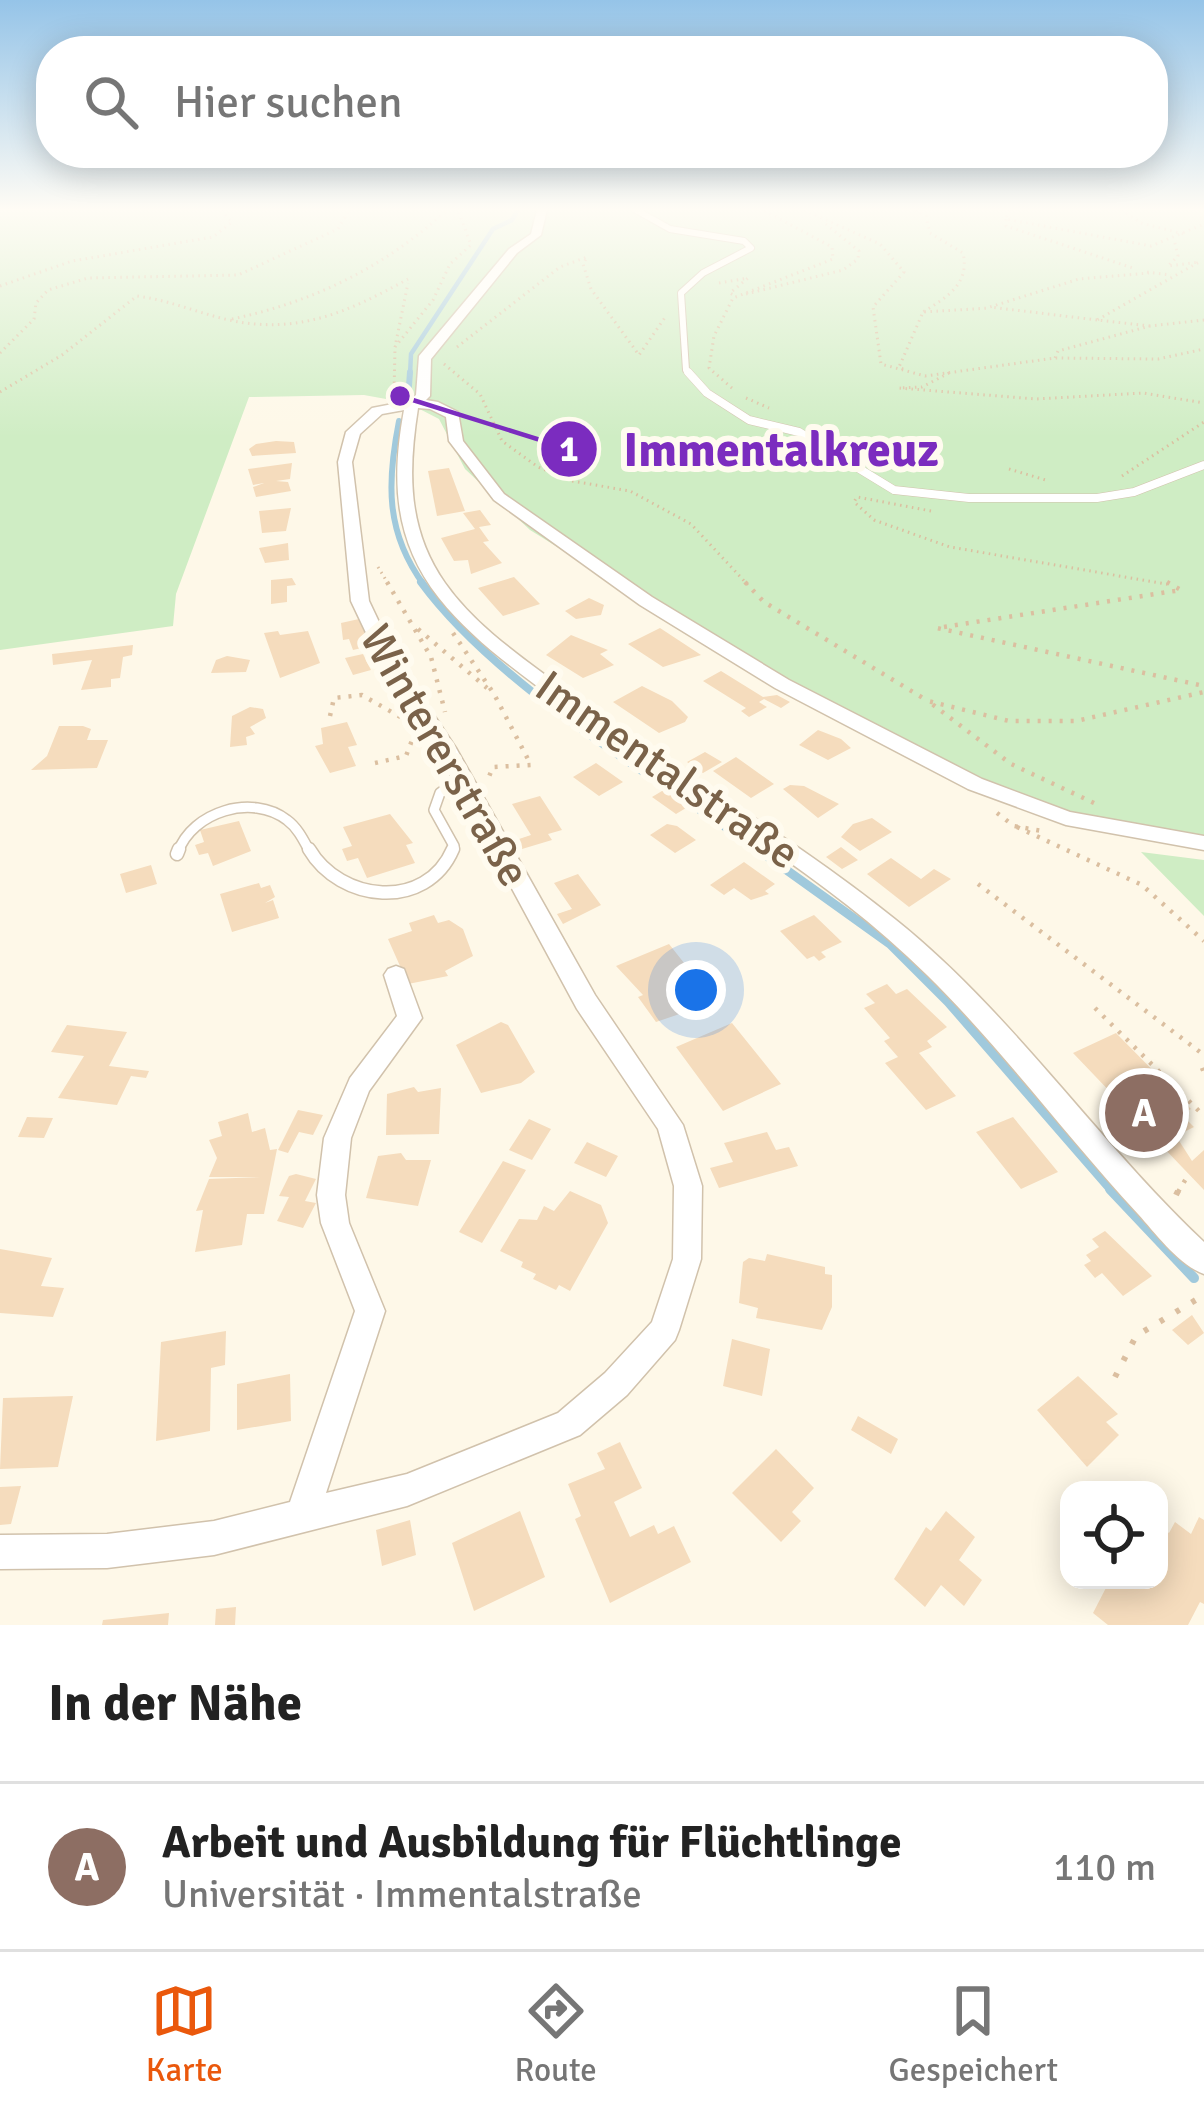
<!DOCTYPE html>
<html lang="de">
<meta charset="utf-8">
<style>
body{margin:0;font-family:Signika,sans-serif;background:#f2f2f2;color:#222}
.controls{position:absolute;right:36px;bottom:36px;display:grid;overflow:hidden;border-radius:24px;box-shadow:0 6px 30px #0003}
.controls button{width:108px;height:108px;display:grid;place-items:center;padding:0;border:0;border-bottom:3px solid #e0e0e0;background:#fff;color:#222;font:60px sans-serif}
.you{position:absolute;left:696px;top:990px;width:42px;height:42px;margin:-30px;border:9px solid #fff;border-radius:50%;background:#1a73e8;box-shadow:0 0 0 18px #1a73e833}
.badge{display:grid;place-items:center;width:78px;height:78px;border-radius:50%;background:#ea580c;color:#fff;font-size:39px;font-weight:700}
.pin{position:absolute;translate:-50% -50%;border:6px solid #fff;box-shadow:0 3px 12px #0006}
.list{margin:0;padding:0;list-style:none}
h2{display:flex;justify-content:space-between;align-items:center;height:156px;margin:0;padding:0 48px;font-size:51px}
h2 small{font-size:39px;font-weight:400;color:#767676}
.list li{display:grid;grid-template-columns:78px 1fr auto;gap:36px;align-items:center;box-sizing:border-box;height:168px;padding:0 48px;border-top:3px solid #e0e0e0}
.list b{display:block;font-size:45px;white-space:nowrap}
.list p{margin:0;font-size:39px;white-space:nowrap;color:#767676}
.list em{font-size:39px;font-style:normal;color:#767676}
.icon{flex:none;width:66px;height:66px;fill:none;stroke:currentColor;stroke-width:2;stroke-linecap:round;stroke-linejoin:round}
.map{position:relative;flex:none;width:1204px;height:1625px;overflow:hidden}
.search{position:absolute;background:#fff;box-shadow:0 6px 30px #0003;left:36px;right:36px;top:36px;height:132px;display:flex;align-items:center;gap:30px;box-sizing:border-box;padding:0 42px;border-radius:48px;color:#767676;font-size:45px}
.sheet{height:324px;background:#fff}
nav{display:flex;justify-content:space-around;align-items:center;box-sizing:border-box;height:168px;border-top:3px solid #e0e0e0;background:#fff;font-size:33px;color:#767676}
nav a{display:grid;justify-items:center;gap:6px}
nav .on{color:#ea580c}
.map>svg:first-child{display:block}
.green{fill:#cfedc4}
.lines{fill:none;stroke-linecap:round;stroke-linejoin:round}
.stream-far4{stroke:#a0c9dc;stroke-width:4.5}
.stream-far3{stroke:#a0c9dc;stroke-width:6}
.stream-far2{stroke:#a0c9dc;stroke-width:8}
.stream-far1{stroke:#a0c9dc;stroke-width:9}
.stream{stroke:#a0c9dc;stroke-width:10}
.building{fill:#f5dcbd}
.lane-far3-casing{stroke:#d1c2ac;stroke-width:8}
.lane-far2-casing{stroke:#d1c2ac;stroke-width:9}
.lane-far1-casing{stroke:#d1c2ac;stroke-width:12}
.lane-casing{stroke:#d1c2ac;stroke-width:15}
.street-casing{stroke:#d1c2ac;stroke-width:3}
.path-far2{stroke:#dbbfa0;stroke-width:3;stroke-dasharray:1.5 4.5;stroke-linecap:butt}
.path-far1{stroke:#dbbfa0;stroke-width:4.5;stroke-dasharray:3 8;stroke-linecap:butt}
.path{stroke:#dbbfa0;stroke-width:6;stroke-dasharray:4.5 14;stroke-linecap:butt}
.lane-far3{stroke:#fff;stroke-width:6}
.lane-far2{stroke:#fff;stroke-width:8}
.lane-far1{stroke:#fff;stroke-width:9}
.lane{stroke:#fff;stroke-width:12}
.street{fill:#fff;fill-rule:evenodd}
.labels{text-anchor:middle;stroke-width:12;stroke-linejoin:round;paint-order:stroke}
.street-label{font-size:45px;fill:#7a6249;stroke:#fffbef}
.leader{fill:none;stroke:#7b2cbf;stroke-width:4.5}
.callout-dot{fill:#7b2cbf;stroke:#fffbef;stroke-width:4.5}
.mark-label{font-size:36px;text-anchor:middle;font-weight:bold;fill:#fff}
.callout-label{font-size:48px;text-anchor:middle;font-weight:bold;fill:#7b2cbf;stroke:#fffbef;stroke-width:12;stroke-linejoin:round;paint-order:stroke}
</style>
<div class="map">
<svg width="1204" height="1625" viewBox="0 0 1204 1625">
<rect width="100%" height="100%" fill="#fef8e8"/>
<path class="green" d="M0,210H1204V845L1149,840L1066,820L779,685L530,530L465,469L439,419L408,403L364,395L249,397L176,594L173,626L0,650Z
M1141,852L1204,860V916Z"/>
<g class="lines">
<path class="stream-far4" d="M410,375L411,354L493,229L512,220L518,210"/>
<path class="stream-far3" d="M409,386L410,372
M399,421C387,482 385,532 424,585"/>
<path class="stream-far2" d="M421,582C498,687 654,776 761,852"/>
<path class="stream-far1" d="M757,849L890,944L948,1002L1113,1192"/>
<path class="stream" d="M1110,1189L1194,1278"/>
</g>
<path class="building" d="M276,441L294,442L296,453L252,456L249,449L256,444Z
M292,463L290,479L276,481L288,482L291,491L256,497L253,487L264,483L253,485L248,469Z
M449,468L465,511L437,516L428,471Z
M291,508L286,531L262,533L259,511Z
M480,510L491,525L479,527L489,541L483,542L502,563L471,574L468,560L454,561L441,538L475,529L463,513Z
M288,543L289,560L265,563L259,548Z
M514,577L540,604L503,616L478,588Z
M292,578L296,585L287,586V602L271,604V580Z
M589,598L604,605L601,615L576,619L565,611Z
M359,619L370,646L353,650L349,639L343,640L341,623Z
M660,628L695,651L701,655L663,667L628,644Z
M278,631L280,635L308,631L320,663L280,678L264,633Z
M571,635L608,650L600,654L614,665L583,678L546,655Z
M133,645L132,655L123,657L120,678L111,679V687L81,690L92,660L53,665L52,654Z
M363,654L371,670L353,675L345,658Z
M227,656L250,660L246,672L211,673L216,660Z
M721,671L763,697L777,695L790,702L781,708L764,699L759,702L767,707L749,717L741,711L746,708L703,681Z
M642,686L672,701L688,717L685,722L659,733L613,702Z
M250,707L263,709L266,718L250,727L255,734L246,737L247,745L230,747L232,716Z
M347,722L357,745L348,747L356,766L330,773L315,746L323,744L321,728Z
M59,726H83L91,729L87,740H108L97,768L31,770L47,756Z
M818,730L841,739L851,748L828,760L799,745Z
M705,752L722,762L703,773L687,762Z
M736,757L774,784L751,798L713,771Z
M596,763L623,782L599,796L573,777Z
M790,785L804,786L839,804L818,818L783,789Z
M667,788L682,799L691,805L676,814L652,797Z
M540,796L562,830L548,834L552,840L522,849L516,840L531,835L512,804Z
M390,814L413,843L406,845L415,863L367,878L358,858L347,861L342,849L352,846L343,827Z
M872,818L892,832L860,851L841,837L853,824Z
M239,821L251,851L213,866L208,853L199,855L195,845L204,842L200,830Z
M667,824L677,826L696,840L675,853L650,835Z
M841,847L858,860L842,869L826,857Z
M891,858L921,879L934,869L951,879L909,907L867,874Z
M744,862L775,884L765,891L769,894L751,900L734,888L724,895L710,885Z
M151,865L157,884L126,893L120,874Z
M578,874L601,905L563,924L557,914L572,909L554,883Z
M259,883L261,888L270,885L275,897L265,903L273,900L279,918L232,932L220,894Z
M434,915L438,923L449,920L463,929L473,956L445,971L448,976L408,984L388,939L412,931L409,923Z
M814,915L842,942L821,952L826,957L819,961L814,956L807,959L780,931Z
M669,944L715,1002L656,1022L638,997L643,995L616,966Z
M887,984L896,994L907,989L947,1027L927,1041L932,1047L919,1053L956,1096L926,1110L885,1063L898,1057L884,1041L890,1038L864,1008L875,1003L866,994Z
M501,1022L508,1025L535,1072L521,1083L481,1093L456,1045Z
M732,1023L781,1084L723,1111L676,1047Z
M67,1025L127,1032L109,1066L149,1071L146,1078L131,1076L117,1105L58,1098L84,1056L51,1052Z
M1116,1033L1191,1109L1181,1114L1194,1127L1176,1136L1192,1161L1204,1150V1190L1073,1053Z
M414,1087L418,1092L441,1088L439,1134L386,1135L387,1094Z
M298,1110L323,1115L313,1135L299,1132L288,1153L278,1150Z
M248,1113L252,1132L265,1128L270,1150L277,1149L264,1214H247L242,1245L195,1252L203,1210L196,1211L209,1179L261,1177H209L217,1158L209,1140L222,1136L218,1122Z
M27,1117L53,1118L44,1138L18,1137Z
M1013,1117L1058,1172L1021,1189L976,1132Z
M529,1119L551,1129L532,1160L509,1150Z
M767,1132L776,1150L789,1147L798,1166L719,1188L710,1168L733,1162L724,1143Z
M587,1142L618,1156L606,1177L574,1163Z
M401,1153L406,1160H431L418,1206L366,1198L378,1156Z
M503,1161L526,1170L482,1243L459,1232Z
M296,1174L316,1179L305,1201L316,1203L303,1228L277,1221L289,1197L279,1196L289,1176Z
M570,1191L601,1205L608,1223L570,1291L559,1285L556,1290L533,1279L536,1274L521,1267L523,1262L500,1251L519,1219L537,1220L544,1206L554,1211Z
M1105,1231L1152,1276L1123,1296L1102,1273L1095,1278L1084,1265L1091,1261L1086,1255L1099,1247L1092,1239Z
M0,1249L52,1258L41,1286L64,1288L53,1317L0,1313Z
M767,1254L825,1267V1274L832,1275V1307L822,1330L756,1318L758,1308L739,1303L743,1262L749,1258L765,1261Z
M1192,1315L1204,1333L1188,1345L1172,1330Z
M226,1331L225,1365L211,1368L210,1431L156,1441L161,1342Z
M732,1339L770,1349L762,1396L723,1386Z
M290,1374L291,1421L237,1430V1384Z
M1078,1376L1118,1414L1106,1422L1119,1435L1087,1467L1037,1410Z
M73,1396L58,1467L0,1469L3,1398Z
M858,1416L898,1439L891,1454L851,1430Z
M620,1442L642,1488L614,1502L630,1537L654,1525L658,1534L674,1526L691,1562L610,1603L575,1519L581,1516L568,1484L605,1469L597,1453Z
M776,1449L814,1488L792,1512L801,1521L781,1542L732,1493Z
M21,1486L11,1524L0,1525V1487Z
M520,1511L545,1577L474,1611L452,1543Z
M946,1511L975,1537L959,1560L982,1580L964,1606L941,1585L925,1607L894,1579L926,1527L931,1531Z
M1199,1517L1204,1520V1604L1200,1602L1188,1625H1108L1093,1613L1110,1580H1159V1526L1169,1533L1175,1522L1191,1534Z
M410,1520L416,1555L382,1566L376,1530Z
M236,1607L235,1625H215L216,1609Z
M169,1613L168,1625H102L103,1620Z"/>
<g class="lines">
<defs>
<path id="lane-far3" d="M636,210L670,229L744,241L751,248L703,273L681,293L686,370L691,375"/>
<path id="lane-far2" d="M688,372L707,393L749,420L799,432L894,490L969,498H1097L1134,492L1204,465"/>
<path id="lane-far1" d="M178,852C192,812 252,793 287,820C298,828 304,841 310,852
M451,852L454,846L434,810L440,793L461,778"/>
<path id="lane" d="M309,849C340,902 426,912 453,849
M177,854L179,849"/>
<path id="street" d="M537,210H547L541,235L517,253L431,359L430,396L426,400L438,402L458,412L463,441L504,494L652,597L789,680L982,779L1070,812L1204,836V850L1066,825L968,789L775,688L640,605L494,500L449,441L446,417L430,409L418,408C408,471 407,529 445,583C476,627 524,659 567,691C675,770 792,836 896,920C1012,1013 1096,1140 1204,1242V1274C1179,1265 1156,1234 1138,1214C1066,1136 1003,1050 927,975C819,868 683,797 562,705C520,673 473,641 439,598C394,541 391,480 404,410L382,414L360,434L352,462L369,601L396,658L456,748L595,995L683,1125L702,1186L701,1259L679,1330L675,1340L627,1395L580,1435L407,1506L214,1555L107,1568L0,1569V1535L107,1534L214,1521L290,1502L355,1311L321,1223L317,1195L324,1138L350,1078L397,1016L384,975L388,969L396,966L404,969L422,1018L369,1091L351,1138L345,1195L349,1223L385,1311L326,1493L407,1474L558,1413L605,1373L652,1322L673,1259L674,1186L658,1129L577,1009L436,748L378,658L351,601L338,462L346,432L372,408L408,401L416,395L419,356L509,249L531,234Z"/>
</defs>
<use href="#lane-far3" class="lane-far3-casing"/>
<use href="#lane-far2" class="lane-far2-casing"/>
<use href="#lane-far1" class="lane-far1-casing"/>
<use href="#lane" class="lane-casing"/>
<use href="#street" class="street-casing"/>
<path class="path-far2" d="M804,210L880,244L904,272L873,307L881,364L925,376L1055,358L1158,359L1204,349
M915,210L926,216L930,233L963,253C970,284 947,297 923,312
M957,210H965
M1009,210L1006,219L1151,246L1204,224
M1121,210L1141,223L1184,234
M1006,219V226L1136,269
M1147,272L1171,275
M719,283L748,278L730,293L735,296
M0,286L72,261L213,237L232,222L222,210
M746,294L843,270L858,259L859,251L822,221
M232,319C313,302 385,267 447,210
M1097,320L990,307L1079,279L1149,273
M1150,326L1097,320L1199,262L1168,266L1178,256L1174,239
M396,342L408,283
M457,347L560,267L587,257L583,264L591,289L639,355L666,316
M0,353L34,319L36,303L48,290L88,278L238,275L338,229L349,210
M1055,358L1058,351L1150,326L1204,320
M444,364L480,394L502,441L538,467L572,481L630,491L691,524L748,585
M903,369L899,367L923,312L990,308
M949,373L922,387L899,388L1036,399L1143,393L1204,403
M732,388L709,368L714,336L733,298L833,259L832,247L763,210
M0,392L62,355L137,296C169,300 198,313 229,320C298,335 348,312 408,279
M394,395L395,347L433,300L450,264L471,245L458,210
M746,398L769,408
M1009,469L1049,481
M1122,476L1204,422
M931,511L857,497L854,502L874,520L950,547L1172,585
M378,567L389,585"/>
<path class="path-far1" d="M387,582L431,657L445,712
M745,582L764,602L928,701
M1167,582L1181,590L937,628L1204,686
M418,629L487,688
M453,633L494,694L531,765L493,767L488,779
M330,716L334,698L362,695L402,718
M375,763L406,756L414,735
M1094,803L1011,764L928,701L1009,721H1076L1204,692
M997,813L1014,826L1047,832
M1017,827L1142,885L1204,941
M978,884L1204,1055
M1095,1008L1204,1116
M1202,1068L1204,1073
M1178,1192L1187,1177"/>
<path class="path" d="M1176,1195L1179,1189
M1115,1377L1136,1336L1204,1295"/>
<use href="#lane-far3" class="lane-far3"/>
<use href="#lane-far2" class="lane-far2"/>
<use href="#lane-far1" class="lane-far1"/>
<use href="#lane" class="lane"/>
<use href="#street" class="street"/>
</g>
<linearGradient id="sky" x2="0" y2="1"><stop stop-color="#95c4e8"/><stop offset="0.48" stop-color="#fffcf5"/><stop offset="1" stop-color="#fffcf5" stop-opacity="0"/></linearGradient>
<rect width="1204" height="437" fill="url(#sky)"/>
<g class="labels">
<g class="street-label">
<text transform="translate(446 755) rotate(60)" y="16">Wintererstraße</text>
<text transform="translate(668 769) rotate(35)" y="16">Immentalstraße</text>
</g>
</g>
<path class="leader" d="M400 396L569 449"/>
<g class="callout-dot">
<circle cx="400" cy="396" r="12"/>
<circle cx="569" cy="449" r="30"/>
</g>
<g class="mark-label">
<text x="569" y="461">1</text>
</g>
<g class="callout-label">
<text x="781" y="466">Immentalkreuz</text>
</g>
</svg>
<div class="controls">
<button><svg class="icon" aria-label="locate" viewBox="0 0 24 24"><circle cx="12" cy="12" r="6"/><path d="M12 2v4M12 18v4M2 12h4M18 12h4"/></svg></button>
</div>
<div class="you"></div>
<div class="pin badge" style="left:1144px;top:1113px;background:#8d6e63">A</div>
<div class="search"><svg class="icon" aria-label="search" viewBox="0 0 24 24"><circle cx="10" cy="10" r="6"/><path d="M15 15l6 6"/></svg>Hier suchen</div>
</div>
<section class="sheet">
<h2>In der Nähe<small></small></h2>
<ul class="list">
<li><span class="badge" style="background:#8d6e63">A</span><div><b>Arbeit und Ausbildung für Flüchtlinge</b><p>Universität · Immentalstraße</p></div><em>110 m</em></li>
</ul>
</section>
<nav>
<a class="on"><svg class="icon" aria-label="map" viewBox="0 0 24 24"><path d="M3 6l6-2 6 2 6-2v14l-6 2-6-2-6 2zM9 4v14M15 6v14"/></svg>Karte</a>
<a><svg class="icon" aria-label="directions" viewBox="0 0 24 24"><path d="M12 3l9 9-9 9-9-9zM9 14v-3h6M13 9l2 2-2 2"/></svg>Route</a>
<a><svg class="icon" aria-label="saved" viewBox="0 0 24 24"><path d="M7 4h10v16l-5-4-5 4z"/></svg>Gespeichert</a>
</nav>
